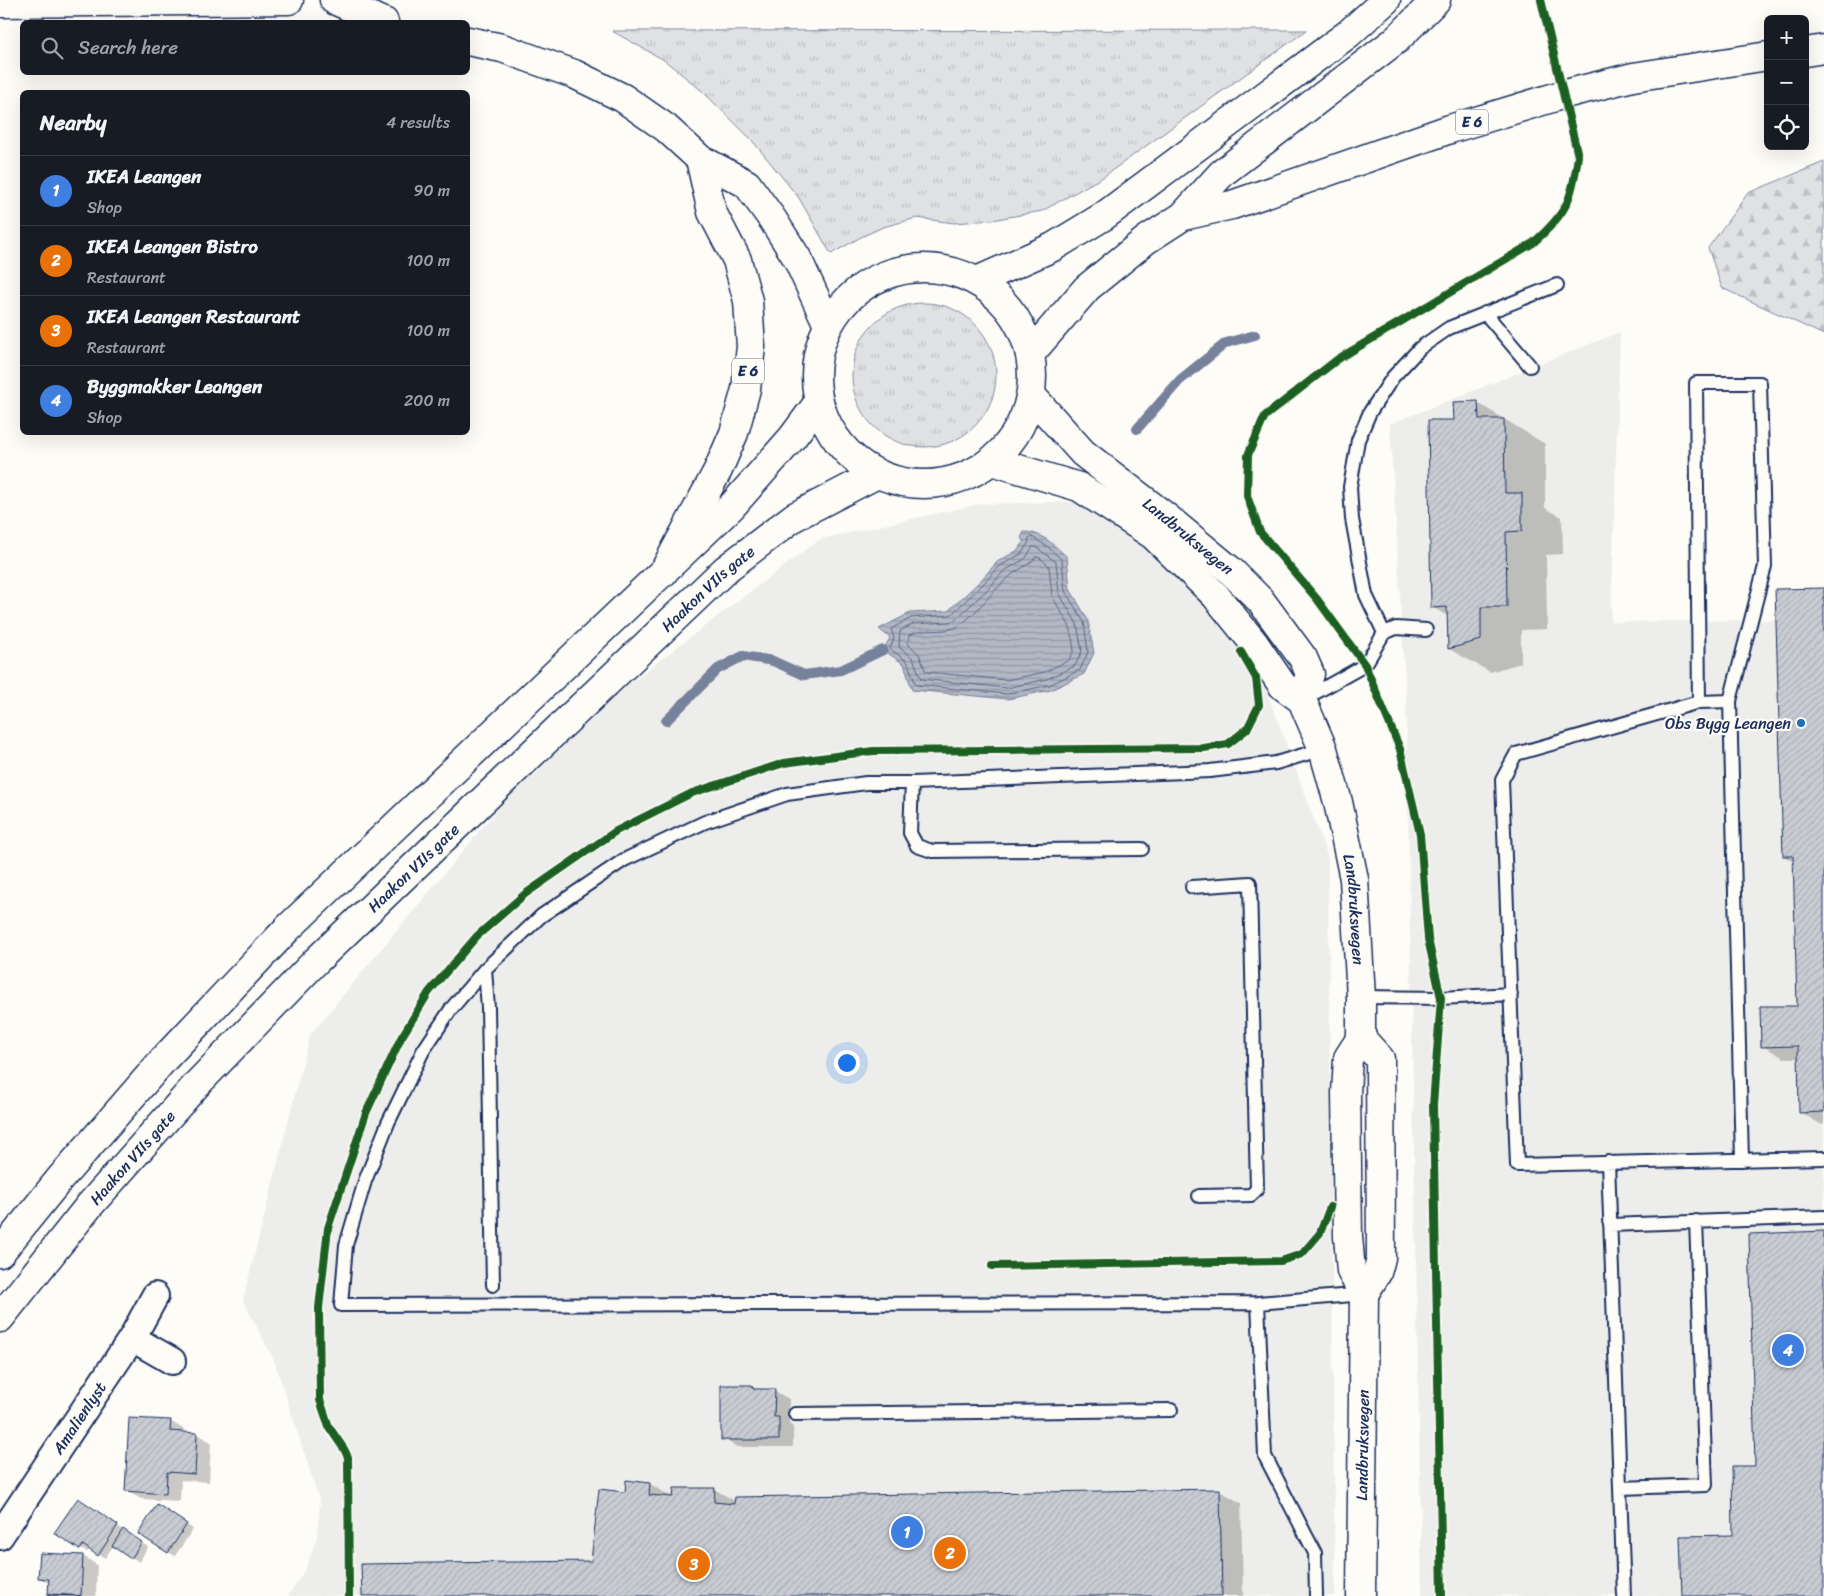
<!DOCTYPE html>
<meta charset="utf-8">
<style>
body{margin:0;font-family:Sriracha,sans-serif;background:#242831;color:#f1f3f6}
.controls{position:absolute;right:15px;top:15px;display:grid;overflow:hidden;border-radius:8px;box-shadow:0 5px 20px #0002}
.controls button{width:45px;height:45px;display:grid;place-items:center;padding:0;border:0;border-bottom:1px solid #363941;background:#171b24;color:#f1f3f6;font:25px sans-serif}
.you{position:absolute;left:846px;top:1062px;width:18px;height:18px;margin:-12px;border:4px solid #fff;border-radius:50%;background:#1a73e8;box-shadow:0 0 0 8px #1a73e833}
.badge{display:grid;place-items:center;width:32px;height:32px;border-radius:50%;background:#d93025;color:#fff;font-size:16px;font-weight:700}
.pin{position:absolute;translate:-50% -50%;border:2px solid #fff;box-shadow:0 1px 5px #0006}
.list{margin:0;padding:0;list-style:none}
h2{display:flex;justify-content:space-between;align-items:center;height:65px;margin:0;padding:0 20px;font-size:21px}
h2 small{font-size:16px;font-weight:400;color:#9ea1a6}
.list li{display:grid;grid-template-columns:32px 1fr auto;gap:15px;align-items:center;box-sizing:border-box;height:70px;padding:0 20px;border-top:1px solid #363941}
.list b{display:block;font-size:19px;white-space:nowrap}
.list p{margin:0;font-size:16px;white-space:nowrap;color:#9ea1a6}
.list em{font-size:16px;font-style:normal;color:#9ea1a6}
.icon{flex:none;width:28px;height:28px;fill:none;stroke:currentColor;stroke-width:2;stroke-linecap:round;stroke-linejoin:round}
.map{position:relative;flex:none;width:1824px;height:1596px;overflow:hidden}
.search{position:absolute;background:#171b24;box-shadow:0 5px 20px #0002;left:20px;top:20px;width:450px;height:55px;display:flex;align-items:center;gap:12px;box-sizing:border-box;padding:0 18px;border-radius:8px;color:#9ea1a6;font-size:19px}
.panel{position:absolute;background:#171b24;box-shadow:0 5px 20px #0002;left:20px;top:90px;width:450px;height:345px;border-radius:8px}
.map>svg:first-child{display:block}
.built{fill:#edeeec}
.grass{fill:url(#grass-tufts);stroke:#7e88a0}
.forest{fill:url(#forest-firs);stroke:#7e88a0}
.water{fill:url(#water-rules);stroke:#76819c}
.shadow{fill:#0003}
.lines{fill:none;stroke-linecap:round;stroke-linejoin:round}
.shore{stroke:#586687;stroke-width:1}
.stream{stroke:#76819c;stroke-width:10}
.building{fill:url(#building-hatch);stroke:#1b2f5e}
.service-casing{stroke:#1b2f5e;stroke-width:16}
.minor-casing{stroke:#1b2f5e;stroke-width:30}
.tertiary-casing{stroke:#1b2f5e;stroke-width:31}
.secondary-casing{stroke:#1b2f5e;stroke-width:31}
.trunk-casing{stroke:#1b2f5e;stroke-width:31}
.service{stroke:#fdfcf7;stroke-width:12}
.minor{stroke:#fdfcf7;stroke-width:26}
.tertiary{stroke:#fdfcf7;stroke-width:28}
.secondary{stroke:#fdfcf7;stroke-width:28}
.trunk{stroke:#fdfcf7;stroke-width:28}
.cycleway-casing{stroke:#fdfcf7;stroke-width:11}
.cycleway{stroke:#1b5e20;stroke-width:8}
.poi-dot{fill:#1f6fb2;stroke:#fdfcf7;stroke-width:2}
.labels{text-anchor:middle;stroke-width:4.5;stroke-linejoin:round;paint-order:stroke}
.shield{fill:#fdfcf7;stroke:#5f6c8c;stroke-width:1}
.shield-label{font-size:15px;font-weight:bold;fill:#1b2f5e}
.street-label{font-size:16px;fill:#1b2f5e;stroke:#fdfcf7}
.poi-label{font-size:16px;fill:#1b2f5e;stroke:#fdfcf7;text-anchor:end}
</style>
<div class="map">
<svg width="1824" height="1596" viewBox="0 0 1824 1596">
<defs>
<pattern id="grass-tufts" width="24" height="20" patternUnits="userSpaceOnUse" patternTransform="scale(1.25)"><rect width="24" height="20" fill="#e0e1e3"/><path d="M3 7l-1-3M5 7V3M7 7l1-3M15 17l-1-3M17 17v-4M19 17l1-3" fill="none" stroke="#c0c1c5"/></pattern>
<pattern id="forest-firs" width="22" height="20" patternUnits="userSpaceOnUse" patternTransform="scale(1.25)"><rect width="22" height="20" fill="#e0e1e3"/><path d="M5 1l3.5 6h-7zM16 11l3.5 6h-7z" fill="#c0c1c5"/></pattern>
<pattern id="water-rules" width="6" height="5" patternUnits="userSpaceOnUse" patternTransform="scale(1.25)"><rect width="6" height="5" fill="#b3b8c5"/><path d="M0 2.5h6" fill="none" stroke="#9196a3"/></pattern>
<pattern id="building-hatch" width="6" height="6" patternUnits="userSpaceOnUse" patternTransform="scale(1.25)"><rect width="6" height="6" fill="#c9ccd3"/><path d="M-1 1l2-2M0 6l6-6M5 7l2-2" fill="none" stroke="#acb0b8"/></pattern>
</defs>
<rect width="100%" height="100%" fill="#fdfcf7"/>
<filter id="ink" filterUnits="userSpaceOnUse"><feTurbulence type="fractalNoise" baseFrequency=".02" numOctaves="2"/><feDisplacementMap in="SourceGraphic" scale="10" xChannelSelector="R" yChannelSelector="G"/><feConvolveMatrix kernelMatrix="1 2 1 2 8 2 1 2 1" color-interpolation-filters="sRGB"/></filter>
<g filter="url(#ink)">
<path class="built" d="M1620,332L1611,622L1824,619V1596H1422L1406,699L1390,424Z
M1089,501L1219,611L1262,678L1328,857L1335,1596H288L306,1568L317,1537L320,1502L274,1360L243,1300L310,1035L557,738L820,539L980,504Z"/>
<path class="grass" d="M1307,30L1103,177L1042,211L992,220L954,223L917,218L883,227L861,237L831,254L799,198L751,139L701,90L664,60L612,31Z
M852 375a72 72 0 1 1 144 0a72 72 0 1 1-144 0Z"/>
<path class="forest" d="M1824,162V335L1722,288L1708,248L1748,193Z"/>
<path class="water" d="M1024,532C1042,532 1054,545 1067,557L1070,589L1088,620L1094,653L1084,674L1051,690L1008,699L912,690L904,664L883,650L890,638L879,629L910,613L948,611L980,581L997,562L1018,550L1024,542L1021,538Z"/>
<path class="shadow" d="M1478,403L1545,444V508L1562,517L1563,554L1546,555L1547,629L1521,630V663L1490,672L1449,649V617L1432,607L1455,421Z
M1824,589V1124L1822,1125L1800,1112L1799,1058H1784L1763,1046L1799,1007L1794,862L1784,856Z
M752,1386L759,1391H774L789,1399V1424L793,1427V1447H737L723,1439Z
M170,1421L185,1430L184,1433L197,1434L211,1442L209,1482L181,1480L180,1501L141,1499L127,1491Z
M627,1482L650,1484L672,1497V1498L714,1489L735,1501L1220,1491L1241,1503L1243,1596H363L592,1562L626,1494Z
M85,1504L148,1547L139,1562L114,1545L105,1558L90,1549L87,1552L81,1549Z
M164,1510L193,1529L175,1556L140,1534Z
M83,1556L97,1565L96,1596H49L50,1584L40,1578Z"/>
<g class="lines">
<path class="shore" d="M1032,537L1048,547L1062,560L1065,591L1084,622L1088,652L1080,670L1049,685L1007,694L916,685L907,661L890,649L894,638L891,629L911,618L951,615L983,584L1000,566L1021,554L1028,544L1029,538Z
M1033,547H1036L1056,562L1059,593L1077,624L1082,651L1075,666L1047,679L1007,688L921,679L913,658L899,647L900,631L913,624L949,622L955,620L988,589L1004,571L1025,559Z
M1036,557L1040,558L1049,566L1052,596L1070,627L1074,650L1069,660L1045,672L1007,680L926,672L919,654L908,644L909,635C924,627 942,634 957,627C977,614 990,593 1008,578C1017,569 1028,567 1036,557Z"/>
<path class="stream" d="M1137,429L1180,380L1226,343L1255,335
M666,721L718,669L743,656L773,661L804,675L841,670L883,650"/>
</g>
<path class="building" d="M1478,401L1479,419H1504L1505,493H1522V531L1506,532L1507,607H1481V640L1448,649L1447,607L1431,608L1428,420H1454L1453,402Z
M1824,588V1112L1799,1113L1798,1046L1761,1047L1760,1006H1797L1793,856H1783L1775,589Z
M1824,1231V1596H1682L1680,1536L1733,1535L1732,1466H1755L1749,1234Z
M721,1385H752L753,1389H775L774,1417H779V1440H721Z
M129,1418L171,1420L170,1431L197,1433L195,1474L167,1472L166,1494L125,1491Z
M626,1480L650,1483L649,1495L673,1497L674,1488H715L714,1502L734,1504L735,1497L1220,1489L1222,1596H362L361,1564L591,1561L599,1489L625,1492Z
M78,1498L118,1525L98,1556L83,1545L80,1550L54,1533Z
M157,1504L187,1524L168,1553L138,1534Z
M123,1529L142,1542L131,1559L112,1546Z
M40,1553L83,1555L81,1596L48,1594L49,1579L38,1578Z
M48,1594L81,1596H48Z"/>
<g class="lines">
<defs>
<path id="service" d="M1485,313L1530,366
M1384,633L1396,628L1426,630
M1306,698L1365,665L1384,633L1366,595L1352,519L1350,487L1358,440L1370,412L1393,377L1420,348L1449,328L1557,285
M1730,701L1765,566L1760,383H1696L1699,702L1516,754L1502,780L1517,1165L1824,1158
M1699,702L1730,701L1742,1160
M1323,749L1276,763L1210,771L912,783H866L787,794L705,822L624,860L541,916L485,969L451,1009L423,1051L388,1123L365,1181L346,1245L341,1305L1258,1303L1364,1294
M912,783L910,833L917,846L932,851L1142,849
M1192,887L1250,883L1257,1189L1251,1195L1199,1196
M485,969L488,1008L493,1285
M1361,997L1441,998L1511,994
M1608,1162L1620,1488L1706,1485L1696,1221
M1610,1225L1824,1217
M1258,1303L1265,1456L1315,1553L1316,1596
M795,1414L1171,1410
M1620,1488L1624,1596"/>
<g id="minor">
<path d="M132,1338L172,1361"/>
<path id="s1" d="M0,1536L132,1338L155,1296"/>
</g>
<g id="tertiary">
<path id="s2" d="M1031,395L1083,453L1166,517L1230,570L1261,601L1303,658L1310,674L1302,700"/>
<path id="s3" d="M992,461L1079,487L1153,535L1215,595L1254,643L1283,686L1302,700L1323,749L1338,802L1354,879L1361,997V1038L1348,1058L1346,1093L1348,1237L1351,1271L1364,1294L1361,1596"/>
<path d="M1361,1038L1380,1059L1381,1258L1377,1273L1364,1294"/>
</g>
<g id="secondary">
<circle cx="924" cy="376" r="108"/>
<path d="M0,1253L59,1180L164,1059L288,928L732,506L792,438L818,403"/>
<path id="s4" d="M0,1318L89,1206L198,1083L317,960L497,787L726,569L794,517L877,474"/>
</g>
<path id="trunk" d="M334,0L384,22
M0,3L289,0
M468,41L502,48L574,74L623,98L666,128L700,159L747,184L773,220L797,258L828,325
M1805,52L1824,49
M1183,216L1232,205L1450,129L1565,94L1633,77L1768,56
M977,281L1053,247L1104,216L1348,34L1386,0
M1030,354L1087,288L1146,240L1183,216L1222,173L1396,40L1436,0
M663,573L718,470L734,433L746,389L751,347L748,301L737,260L712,212L700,159"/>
</defs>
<use href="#service" class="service-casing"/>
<use href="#minor" class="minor-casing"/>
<use href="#tertiary" class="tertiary-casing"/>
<use href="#secondary" class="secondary-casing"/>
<use href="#trunk" class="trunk-casing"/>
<use href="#service" class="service"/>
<use href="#minor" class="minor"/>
<use href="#tertiary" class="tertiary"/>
<use href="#secondary" class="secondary"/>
<use href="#trunk" class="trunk"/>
<defs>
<path id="cycleway" d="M992,1266L1281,1261L1302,1254L1320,1233L1330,1207
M349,1596L348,1457L344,1449L329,1427L320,1400L319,1308L328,1228L366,1113L401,1038L429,992L477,936L525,894L616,831L692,793L784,763L873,751L1204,748L1228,744L1247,729L1259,705L1256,678L1241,652
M1442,1596L1433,1105L1441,998L1428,939L1420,834L1400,749L1365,665L1317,599L1260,532L1247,496L1248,455L1265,416L1338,359L1533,243C1567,213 1572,200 1578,156L1541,0"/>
</defs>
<use href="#cycleway" class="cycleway-casing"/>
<use href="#cycleway" class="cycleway"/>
</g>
</g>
<circle class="poi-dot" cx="1801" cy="723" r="5"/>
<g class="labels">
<g class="shield">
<rect x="1456" y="109.5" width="32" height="25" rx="4"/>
<rect x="732" y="358.5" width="32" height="25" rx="4"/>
</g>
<g class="shield-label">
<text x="1472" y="127">E 6</text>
<text x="748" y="376">E 6</text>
</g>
<g class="street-label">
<text dy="6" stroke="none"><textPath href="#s2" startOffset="212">Landbruksvegen</textPath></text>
<text dy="6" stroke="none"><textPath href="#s4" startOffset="1018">Haakon VIIs gate</textPath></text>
<text dy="6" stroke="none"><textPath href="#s4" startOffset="612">Haakon VIIs gate</textPath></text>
<text dy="6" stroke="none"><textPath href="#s3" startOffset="620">Landbruksvegen</textPath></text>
<text dy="6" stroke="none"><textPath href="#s4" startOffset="208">Haakon VIIs gate</textPath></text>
<text dy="6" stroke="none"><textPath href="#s1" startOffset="142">Amalienlyst</textPath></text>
<text transform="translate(1362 1445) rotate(-89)" y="6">Landbruksvegen</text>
</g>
<g class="poi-label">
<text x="1791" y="729">Obs Bygg Leangen</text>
</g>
</g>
</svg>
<div class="controls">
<button>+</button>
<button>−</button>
<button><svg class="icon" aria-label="locate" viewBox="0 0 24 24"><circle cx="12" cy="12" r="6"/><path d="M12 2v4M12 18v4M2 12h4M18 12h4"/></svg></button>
</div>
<div class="you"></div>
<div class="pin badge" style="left:907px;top:1532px;background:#3f7fe0">1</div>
<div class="pin badge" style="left:950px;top:1553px;background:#e8710a">2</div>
<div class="pin badge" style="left:694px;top:1564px;background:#e8710a">3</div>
<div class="pin badge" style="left:1788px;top:1350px;background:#3f7fe0">4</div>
<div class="search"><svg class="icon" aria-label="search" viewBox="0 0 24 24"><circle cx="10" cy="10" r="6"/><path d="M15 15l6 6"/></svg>Search here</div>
<section class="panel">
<h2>Nearby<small>4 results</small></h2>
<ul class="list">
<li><span class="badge" style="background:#3f7fe0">1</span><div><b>IKEA Leangen</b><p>Shop</p></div><em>90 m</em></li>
<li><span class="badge" style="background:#e8710a">2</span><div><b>IKEA Leangen Bistro</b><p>Restaurant</p></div><em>100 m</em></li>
<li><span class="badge" style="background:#e8710a">3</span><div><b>IKEA Leangen Restaurant</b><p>Restaurant</p></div><em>100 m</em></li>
<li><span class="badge" style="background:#3f7fe0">4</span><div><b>Byggmakker Leangen</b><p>Shop</p></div><em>200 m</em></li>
</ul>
</section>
</div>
